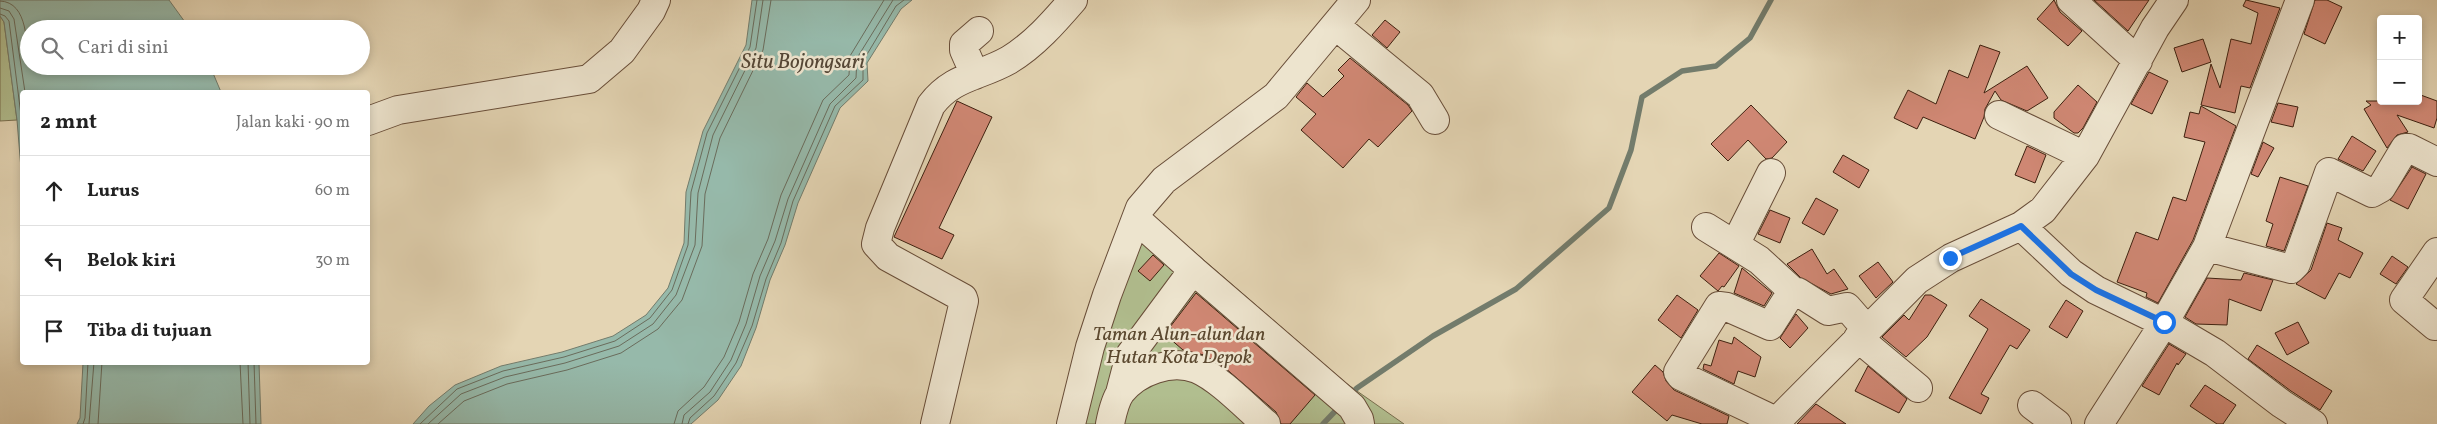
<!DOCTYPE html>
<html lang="id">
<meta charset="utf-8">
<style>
body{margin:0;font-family:Vollkorn,serif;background:#f2f2f2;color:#222}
.controls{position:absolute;right:15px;top:15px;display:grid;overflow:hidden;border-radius:5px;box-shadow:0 2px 8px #0003}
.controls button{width:45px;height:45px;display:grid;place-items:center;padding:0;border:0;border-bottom:1px solid #e0e0e0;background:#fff;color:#222;font:25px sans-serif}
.stop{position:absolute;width:15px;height:15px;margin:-11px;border:4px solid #1a73e8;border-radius:50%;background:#fff}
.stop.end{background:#1a73e8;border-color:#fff;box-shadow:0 1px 5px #0008}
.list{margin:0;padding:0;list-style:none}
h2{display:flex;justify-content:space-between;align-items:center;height:65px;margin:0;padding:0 20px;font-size:21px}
h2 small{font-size:16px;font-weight:400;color:#767676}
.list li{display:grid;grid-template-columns:32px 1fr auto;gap:15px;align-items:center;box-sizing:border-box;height:70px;padding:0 20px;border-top:1px solid #e0e0e0}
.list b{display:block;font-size:19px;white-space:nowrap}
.list em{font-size:16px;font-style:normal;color:#767676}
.icon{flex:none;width:28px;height:28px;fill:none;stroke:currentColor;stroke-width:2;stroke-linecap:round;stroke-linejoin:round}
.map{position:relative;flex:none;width:2437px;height:424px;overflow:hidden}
.search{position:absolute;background:#fff;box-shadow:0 2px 8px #0003;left:20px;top:20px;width:350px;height:55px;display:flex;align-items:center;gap:12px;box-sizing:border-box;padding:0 18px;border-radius:28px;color:#767676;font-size:19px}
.panel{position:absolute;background:#fff;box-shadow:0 2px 8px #0003;left:20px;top:90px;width:350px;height:275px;border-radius:5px}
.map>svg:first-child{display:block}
.green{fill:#b1be8f;stroke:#786f4f}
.water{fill:#96b9aa;stroke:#737c6c}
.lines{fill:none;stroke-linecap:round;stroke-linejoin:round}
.shore{stroke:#6a6c5c;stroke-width:1}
.stream{stroke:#737c6c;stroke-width:5.5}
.building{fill:#cf8773;stroke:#3e200f}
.minor-casing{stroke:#684d38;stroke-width:30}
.minor{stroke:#ede4ce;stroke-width:28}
.route{stroke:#1a73e8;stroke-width:6}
.labels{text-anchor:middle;stroke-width:5;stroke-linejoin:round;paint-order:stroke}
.park-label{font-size:20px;font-style:italic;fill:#5b482f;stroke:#ede4ce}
.water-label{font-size:21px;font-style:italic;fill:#544636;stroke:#ede4ce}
</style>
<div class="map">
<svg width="2437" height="424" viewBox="0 0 2437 424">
<rect width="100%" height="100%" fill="#e4d5b4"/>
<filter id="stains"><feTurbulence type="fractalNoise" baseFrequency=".004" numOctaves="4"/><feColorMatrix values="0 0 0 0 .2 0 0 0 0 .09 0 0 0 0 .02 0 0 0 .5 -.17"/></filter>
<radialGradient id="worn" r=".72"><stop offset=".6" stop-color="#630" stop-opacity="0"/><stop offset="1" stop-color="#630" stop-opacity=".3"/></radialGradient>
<path class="green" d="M0,16L4,22L17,120L0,121Z
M1146,210L1347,384L1404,424H1079Z"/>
<path class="water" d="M0,0H169L190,29H29V66H210L221,92H22V181L17,120L4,22L0,16Z
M752,0H912L901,9L867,63L868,81L840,108L798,203L785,245L770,280L756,328L741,366L718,400L691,424H413L429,406L455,385L501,366L562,352L613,336L646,315L668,288L684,243L686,192L703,131L746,45Z
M83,363H259L261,424H77L80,418Z"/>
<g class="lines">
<path class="shore" d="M0,1C29,2 26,45 29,66
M0,8L9,11L14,19L25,92
M0,14L5,16L9,21L22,123
M240,362L243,424
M248,362L250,424
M254,362L256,424
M83,424L85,418L88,362
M89,424L94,362
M98,424L102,362
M420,424L457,389L503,371L564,357L615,341L650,318L672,290L688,245L691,192L707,133L750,47L757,0
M428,424L461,394L505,377L565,363L619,346L653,324L676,295L695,245L698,193L713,135L756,48L763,0
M438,424L464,401L507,384L567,370L621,353L658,329L682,300L702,246L705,194L720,138L763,50L771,0
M674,424L678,411L704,387L724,357L739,322L753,274L768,239L781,195L823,100L849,75L850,56L884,0
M682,424L684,415L710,392L731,360L746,324L760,276L775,241L788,199L830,104L856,78L857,58L893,0
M688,424L690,418L714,396L736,363L752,326L766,279L781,243L793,201L835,106L863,80V61L896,6L904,0"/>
<path class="stream" d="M1350,395L1357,388L1433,336L1516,289L1609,208L1631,150L1642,97L1682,71L1716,66L1750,38L1771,0
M1323,424L1341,405"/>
</g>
<path class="building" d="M2054,0L2060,12L2082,31L2068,46L2037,19Z
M2094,0H2149L2128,31Z
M2246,0L2280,8L2250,88L2241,86L2235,113L2201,105L2211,64L2220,88L2231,39L2251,44L2258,13L2243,6Z
M2315,0H2327L2342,7L2325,44L2304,34Z
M1385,20L1400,32L1387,48L1372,35Z
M2203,39L2211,62L2182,72L2174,48Z
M1980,45L2000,52L1984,93L2027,66L2048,98L2027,111L2001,100L1995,91L1985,109L1984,117L1975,139L1923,117L1917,129L1894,118L1908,90L1936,104L1949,70L1968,78Z
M1350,58L1408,105L1412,111L1378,147L1369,139L1343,168L1301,130L1316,114L1296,97L1307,83L1323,97L1344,76L1338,70Z
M2149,72L2168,81L2152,114L2131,104Z
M2078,85L2097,102L2083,128L2078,133H2074L2054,118V112Z
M2418,94L2437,101V118L2434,128L2397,115L2408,132L2397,135L2387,148L2364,109L2371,105L2366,101H2418Z
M957,101L992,117L939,228L954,235L942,259L894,237Z
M2278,103L2298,107L2293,127L2271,122Z
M1751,105L1787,142L1772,158L1766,159L1748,140L1728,161L1711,144Z
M2201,106L2236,126L2193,240L2158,303L2146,297L2147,293L2117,282L2136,232L2158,240L2173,197L2186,201L2205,142L2184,137L2190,112L2199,114Z
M2352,136L2376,151L2363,171L2338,159Z
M2263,142L2274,148L2258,177L2251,174Z
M2027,146L2046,155L2035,183L2015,175Z
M1843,155L1869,170L1859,188L1833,172Z
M2412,167L2426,174L2408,209L2390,200Z
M2280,177L2308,186L2284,251L2266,246L2273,224L2266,221Z
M1816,198L1838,210L1824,235L1802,223Z
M1770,210L1790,218L1780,243L1758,234Z
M2327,223L2342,228L2338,240L2363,253L2350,278L2339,273L2325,299L2296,284L2311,270Z
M1812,249L1827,274L1834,269L1848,289L1831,294L1801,278L1787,264Z
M1719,253L1739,266L1724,287L1722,286L1718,291L1700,276Z
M1153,255L1164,265L1150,281L1138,271Z
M2392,256L2408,267L2396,284L2380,274Z
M1878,262L1893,282L1876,298L1859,276Z
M1742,268L1772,293L1764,306L1734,293Z
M2244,273L2273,280L2261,311L2229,299L2227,325L2196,324L2185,317L2207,278L2241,280Z
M1196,293L1315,395L1290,424H1281L1276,412L1224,367L1204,355L1183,350L1168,337L1174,330L1170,327Z
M1677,295L1698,310L1681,338L1658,320Z
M1925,295H1931L1947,305L1927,337L1906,357L1882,337L1904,315L1909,320Z
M1981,299L2030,330L2017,349L2010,345L1981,394L1989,398L1981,414L1949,398L1988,329L1969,316Z
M2066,300L2083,311L2067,338L2049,327Z
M1796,314L1808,328L1790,348L1780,338Z
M2298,322L2309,343L2287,355L2275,333Z
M1734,337L1761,357L1755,377L1738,371L1734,384L1703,369L1704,364L1711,366L1719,340L1732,344Z
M2169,344L2186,354L2178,365L2177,363L2159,395L2142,386Z
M2257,345L2332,391L2320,410L2291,391L2248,359Z
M1655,365L1663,372L1666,381L1674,390L1729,416L1727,424H1702L1672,415L1667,421L1632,392Z
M1868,366L1907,399L1899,413L1855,391Z
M2205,385L2236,405L2223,424H2217L2190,406Z
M1816,404L1846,424H1797Z"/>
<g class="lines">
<defs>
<path id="minor" d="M2071,0L2138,61
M1336,26L1420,95L1435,120
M975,75L964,50V44L979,31
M1999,115L2085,156
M368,121L398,110L589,79L622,51L651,11L656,0
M2021,226L2071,273L2096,290L2164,323L2215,353L2282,404L2313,424
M1706,227L1759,260L1794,292
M1735,245L1771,173
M2207,247L2291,269L2296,264L2329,172L2372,193L2381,188L2405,148H2409L2437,162
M1193,270L1352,407L1359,419L1360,424
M2435,326L2404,300L2437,252
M1858,338L1918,388
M1120,393L1130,355L1193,270L1136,219
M2032,405L2057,424
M1776,421L1681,376L1678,372L1719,306L1727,307L1770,326L1791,293L1798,292L1828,311L1847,307L1867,330
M935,424L964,301L963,298L888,257L876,244L880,228L931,105C953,76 979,77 1009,60C1034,45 1054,22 1073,0
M1071,424L1090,347L1107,295L1140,208L1164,180L1276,96L1356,0
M1110,424C1112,414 1115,400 1121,392C1138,371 1171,359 1197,369C1220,379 1246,407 1266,424
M1774,424L1917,280L1951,258L2021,226L2043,210L2085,156L2155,28L2174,0
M2099,424L2164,323L2207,247L2300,0"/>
</defs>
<use href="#minor" class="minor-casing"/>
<use href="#minor" class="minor"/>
</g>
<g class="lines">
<path class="route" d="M1950,258L2021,226L2071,274L2096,290L2164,322"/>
</g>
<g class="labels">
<g class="park-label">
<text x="1179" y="340">Taman Alun-alun dan<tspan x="1179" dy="23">Hutan Kota Depok</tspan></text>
</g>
<g class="water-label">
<text x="803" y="68">Situ Bojongsari</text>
</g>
</g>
<rect width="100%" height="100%" filter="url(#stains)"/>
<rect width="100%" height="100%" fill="url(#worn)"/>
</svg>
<div class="controls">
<button>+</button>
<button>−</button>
</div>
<div class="stop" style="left:2164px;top:322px"></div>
<div class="stop end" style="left:1950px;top:258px"></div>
<div class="search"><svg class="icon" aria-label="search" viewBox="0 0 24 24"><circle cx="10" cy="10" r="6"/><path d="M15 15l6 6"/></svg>Cari di sini</div>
<section class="panel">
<h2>2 mnt<small>Jalan kaki · 90 m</small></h2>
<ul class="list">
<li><svg class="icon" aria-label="ahead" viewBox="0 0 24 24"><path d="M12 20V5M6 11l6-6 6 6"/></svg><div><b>Lurus</b></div><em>60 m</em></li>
<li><svg class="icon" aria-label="left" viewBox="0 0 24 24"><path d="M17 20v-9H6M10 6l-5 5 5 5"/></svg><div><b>Belok kiri</b></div><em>30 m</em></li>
<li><svg class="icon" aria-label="arrive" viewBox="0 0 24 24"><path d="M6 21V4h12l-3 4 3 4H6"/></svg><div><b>Tiba di tujuan</b></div></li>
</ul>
</section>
</div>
